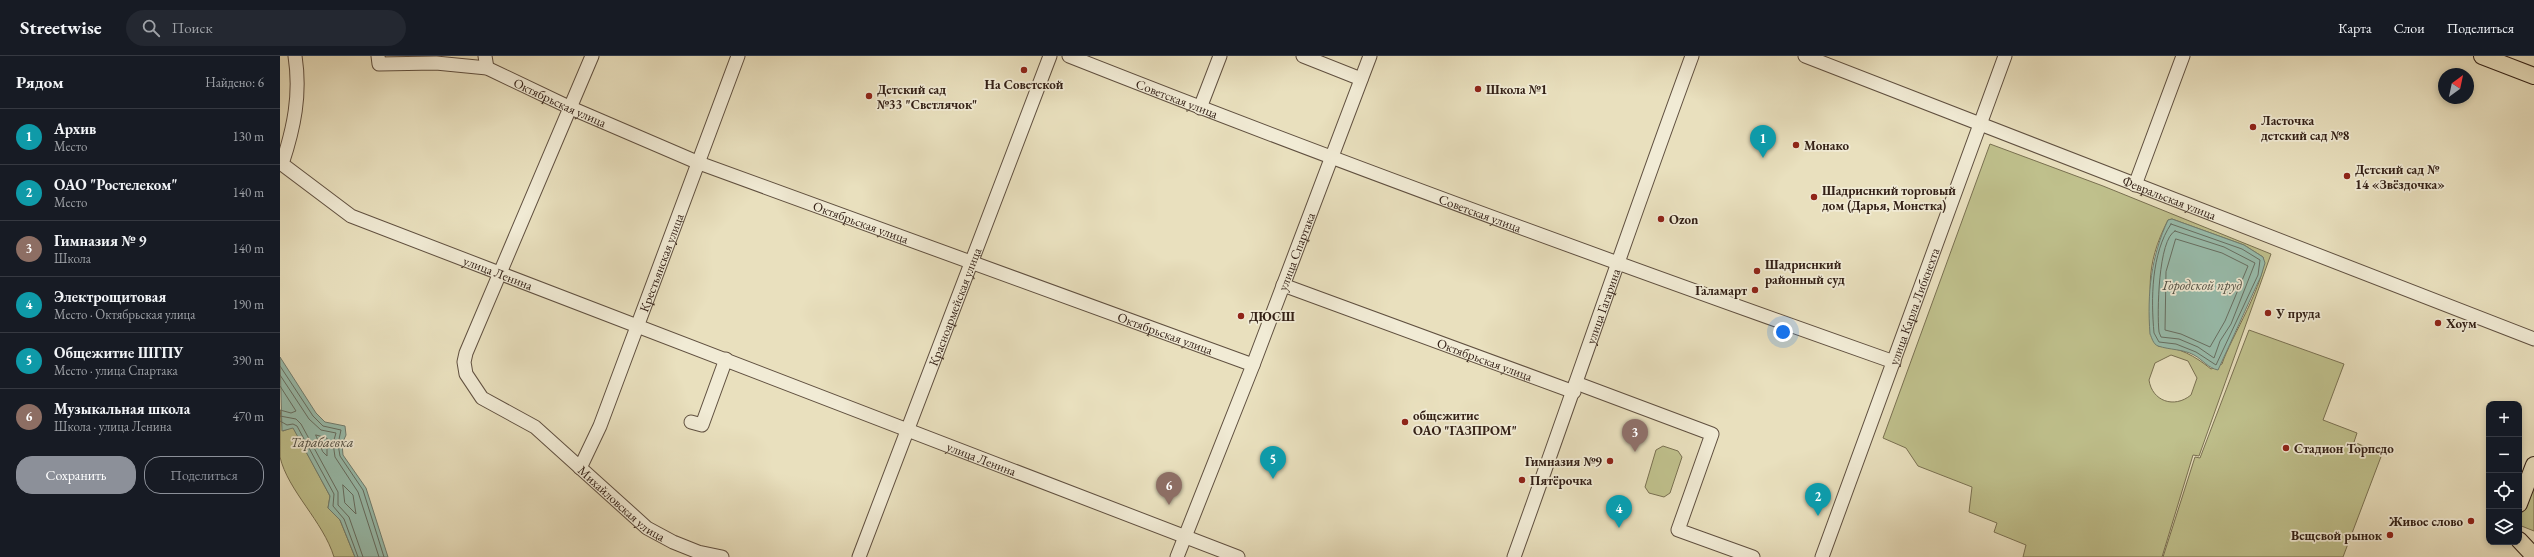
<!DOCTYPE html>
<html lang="ru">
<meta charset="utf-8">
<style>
body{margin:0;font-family:"EB Garamond",serif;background:#242831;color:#f1f3f6}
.controls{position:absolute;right:12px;bottom:12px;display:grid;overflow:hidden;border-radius:8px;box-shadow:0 2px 6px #0003}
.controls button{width:36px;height:36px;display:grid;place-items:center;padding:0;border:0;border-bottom:1px solid #363941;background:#171b24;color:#f1f3f6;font:20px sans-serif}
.compass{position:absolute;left:2158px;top:12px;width:36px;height:36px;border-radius:50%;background:#171b24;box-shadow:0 2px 6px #0003;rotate:33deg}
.you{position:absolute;left:1503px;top:276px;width:14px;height:14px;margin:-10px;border:3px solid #fff;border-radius:50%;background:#1a73e8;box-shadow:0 0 0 6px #1a73e833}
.badge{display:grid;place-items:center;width:26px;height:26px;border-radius:50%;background:#8c9099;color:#fff;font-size:13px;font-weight:700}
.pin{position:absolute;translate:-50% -33px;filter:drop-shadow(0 1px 2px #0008)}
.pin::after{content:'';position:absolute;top:21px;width:14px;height:12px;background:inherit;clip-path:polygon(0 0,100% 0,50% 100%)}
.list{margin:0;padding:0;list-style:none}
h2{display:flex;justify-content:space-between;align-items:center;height:52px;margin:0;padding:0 16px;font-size:17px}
h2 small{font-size:13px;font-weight:400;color:#9ea1a6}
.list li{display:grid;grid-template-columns:26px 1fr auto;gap:12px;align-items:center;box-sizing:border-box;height:56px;padding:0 16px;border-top:1px solid #363941}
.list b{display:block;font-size:15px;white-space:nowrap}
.list p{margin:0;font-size:13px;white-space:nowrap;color:#9ea1a6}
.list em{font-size:13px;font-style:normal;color:#9ea1a6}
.actions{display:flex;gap:8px;padding:12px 16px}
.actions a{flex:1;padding:9px 0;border:1px solid #8c9099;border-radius:16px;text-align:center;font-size:14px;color:#8c9099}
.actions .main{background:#8c9099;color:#fff}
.icon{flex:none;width:22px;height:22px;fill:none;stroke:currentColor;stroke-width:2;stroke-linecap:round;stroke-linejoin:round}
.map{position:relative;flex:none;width:2254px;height:501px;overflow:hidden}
header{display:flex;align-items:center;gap:24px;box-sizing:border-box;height:56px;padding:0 20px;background:#171b24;border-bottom:1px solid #363941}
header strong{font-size:19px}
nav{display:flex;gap:22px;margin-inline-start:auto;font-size:14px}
.search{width:280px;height:36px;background:#242831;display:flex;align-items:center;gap:10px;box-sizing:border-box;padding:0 14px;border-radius:22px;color:#9ea1a6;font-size:15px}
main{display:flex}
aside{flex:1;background:#171b24}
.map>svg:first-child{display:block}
.green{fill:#bfc08c;stroke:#797051;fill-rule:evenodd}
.water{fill:#98bdad;stroke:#707e71}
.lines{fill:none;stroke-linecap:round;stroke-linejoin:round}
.shore{stroke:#666e62;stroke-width:1}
.minor-casing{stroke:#605040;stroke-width:15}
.major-casing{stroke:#332016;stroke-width:18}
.minor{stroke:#f1ebd5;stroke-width:13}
.major{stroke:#e9e0be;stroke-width:16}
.poi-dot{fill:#8f2418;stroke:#f1ebd5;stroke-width:1.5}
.labels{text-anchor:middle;stroke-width:3.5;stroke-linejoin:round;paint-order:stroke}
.poi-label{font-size:13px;font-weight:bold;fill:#332016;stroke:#f1ebd5;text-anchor:start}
.street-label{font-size:13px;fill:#332016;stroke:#f1ebd5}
.water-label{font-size:14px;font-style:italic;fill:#514f43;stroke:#f1ebd5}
</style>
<header>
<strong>Streetwise</strong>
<div class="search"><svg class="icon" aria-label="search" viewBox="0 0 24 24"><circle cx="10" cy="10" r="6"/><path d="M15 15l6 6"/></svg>Поиск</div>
<nav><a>Карта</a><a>Слои</a><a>Поделиться</a></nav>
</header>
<main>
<aside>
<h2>Рядом<small>Найдено: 6</small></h2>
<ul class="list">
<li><span class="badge" style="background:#0f9aa8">1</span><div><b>Архив</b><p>Место</p></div><em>130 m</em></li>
<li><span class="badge" style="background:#0f9aa8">2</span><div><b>ОАО &quot;Ростелеком&quot;</b><p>Место</p></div><em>140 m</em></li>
<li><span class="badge" style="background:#8d6e63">3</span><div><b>Гимназия № 9</b><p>Школа</p></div><em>140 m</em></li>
<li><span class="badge" style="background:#0f9aa8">4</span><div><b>Электрощитовая</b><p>Место · Октябрьская улица</p></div><em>190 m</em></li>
<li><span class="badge" style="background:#0f9aa8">5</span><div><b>Общежитие ШГПУ</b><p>Место · улица Спартака</p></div><em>390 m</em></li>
<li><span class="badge" style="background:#8d6e63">6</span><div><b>Музыкальная школа</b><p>Школа · улица Ленина</p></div><em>470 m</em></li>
</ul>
<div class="actions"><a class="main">Сохранить</a><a>Поделиться</a></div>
</aside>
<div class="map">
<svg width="2254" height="501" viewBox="0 0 2254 501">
<rect width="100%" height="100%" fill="#e9e0be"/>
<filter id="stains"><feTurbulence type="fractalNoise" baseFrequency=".005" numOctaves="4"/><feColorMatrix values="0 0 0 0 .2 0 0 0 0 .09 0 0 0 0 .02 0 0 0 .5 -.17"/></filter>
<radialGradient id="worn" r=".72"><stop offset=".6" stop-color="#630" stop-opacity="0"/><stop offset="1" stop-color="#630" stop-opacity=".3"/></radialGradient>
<path class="green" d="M1710,88L1823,130L1991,198L1919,400L1913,399L1882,501H1743L1746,489L1714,476L1717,467L1689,456L1692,431L1638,410L1626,392L1603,382ZM1892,163L1964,189L1983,201C1988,223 1950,283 1942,308L1931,313C1915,300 1899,291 1878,290C1868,239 1864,211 1888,164ZM1891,299L1908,305L1917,322L1911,339C1894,353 1872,345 1869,324L1875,307Z
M1969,274L2064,308L2043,364L2077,377L2074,386L2102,398L2063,501H1883L1915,401L1920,402Z
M0,354L3,375L13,371L50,440L48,452L60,464L75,501H54C43,465 8,435 0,401C0,387 0,369 0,354Z
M1383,390L1398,395L1402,401L1390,437L1384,441L1369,437L1365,431L1376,394Z
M2254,409V475L2239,469V448Z"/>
<path class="water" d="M1892,163L1964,189L1983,201L1985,207L1981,220L1938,314C1928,312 1923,304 1914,299C1903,293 1890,294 1878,290C1873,288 1872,282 1870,278C1867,237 1871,201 1888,164Z
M0,301L36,357L45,366L65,370L66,379L62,388L63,399L86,432L108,501H75L60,464L48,452L50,440L13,372L2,375Z"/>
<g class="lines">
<path class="shore" d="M1891,168L1962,193L1980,204L1978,219L1936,309L1916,296L1896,288L1879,286L1874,277C1871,243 1871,198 1891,168Z
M1895,175L1944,191L1975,207L1951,268L1940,285L1934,302L1918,291L1899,283L1881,281L1879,276C1877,258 1878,183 1895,175Z
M1896,183L1942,197L1968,210L1945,265L1930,291L1901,278L1885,274L1886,216Z
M0,310L33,360L43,370L61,374L58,388L60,400L83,434L104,501
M0,319L29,363L41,374L56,377L53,387L55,401L78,436L99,501
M0,330L16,355L11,357L0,354
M0,360L16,363L21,368L58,436V449L69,461L83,501
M0,365L7,369L13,368L17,370L54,438L53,450L64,463L78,501
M36,379L47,382V400L43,396Z
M63,429L73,439L76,458L65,447Z"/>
<defs>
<g id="minor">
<path id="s1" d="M15,0C21,38 14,72 2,108L71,160L958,501"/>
<path id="s2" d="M98,0L99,8L156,7L207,12L291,52L419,107L973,309"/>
<path d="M205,0L207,12"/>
<path id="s3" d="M312,0L186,297L184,306L186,318L202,342L255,371L367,472L393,486L418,496L442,501"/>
<path id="s4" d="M789,0C1062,108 1337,208 1614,306"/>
<path d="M1023,0L1081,23"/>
<path id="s5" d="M1525,0L2254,283"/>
<path d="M920,52L940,0"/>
<path d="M1855,129L1903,0"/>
<path id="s6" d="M1003,229L1294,336"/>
<path d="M1296,327L1432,378L1398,474L1473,501"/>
<path d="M411,366L422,369L446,303"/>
<path id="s7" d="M300,412L320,370L458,0"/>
<path id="s8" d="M579,501L770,0"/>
<path id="s9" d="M897,501L973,309L1090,0"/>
<path id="s10" d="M1234,501C1294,334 1351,166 1412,0"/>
<path id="s11" d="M1542,501L1725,0"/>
</g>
<path id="major" d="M2202,0L2254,20
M2239,448L2254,409
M2239,484L2254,500"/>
</defs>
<use href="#minor" class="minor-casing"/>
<use href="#major" class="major-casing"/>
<use href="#minor" class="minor"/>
<use href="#major" class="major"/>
</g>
<g class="poi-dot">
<circle cx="744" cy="14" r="4"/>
<circle cx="1198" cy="33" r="4"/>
<circle cx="589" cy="40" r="4"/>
<circle cx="1973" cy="71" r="4"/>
<circle cx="1516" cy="89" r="4"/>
<circle cx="2067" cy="120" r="4"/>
<circle cx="1534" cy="141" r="4"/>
<circle cx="1381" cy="163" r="4"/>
<circle cx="1477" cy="215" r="4"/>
<circle cx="1475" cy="234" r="4"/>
<circle cx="1988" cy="257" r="4"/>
<circle cx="961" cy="260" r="4"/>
<circle cx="2158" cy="267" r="4"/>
<circle cx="1125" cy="366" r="4"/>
<circle cx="2006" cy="392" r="4"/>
<circle cx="1330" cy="405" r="4"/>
<circle cx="1242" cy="424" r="4"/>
<circle cx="2191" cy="465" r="4"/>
<circle cx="2110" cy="479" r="4"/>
</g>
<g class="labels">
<g class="poi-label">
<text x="744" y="33" text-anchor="middle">На Советской</text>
<text x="597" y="38">Детский сад<tspan x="597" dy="15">№33 "Светлячок"</tspan></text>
<text x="1206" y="38">Школа №1</text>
<text x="1981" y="69">Ласточка<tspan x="1981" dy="15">детский сад №8</tspan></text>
<text x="1524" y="94">Монако</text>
<text x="2075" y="118">Детский сад №<tspan x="2075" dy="15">14 «Звёздочка»</tspan></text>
<text x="1542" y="139">Шадриснкий торговый<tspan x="1542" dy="15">дом (Дарья, Монетка)</tspan></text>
<text x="1389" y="168">Ozon</text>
<text x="1485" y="213">Шадриснкий<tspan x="1485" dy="15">районный суд</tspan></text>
<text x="1467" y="239" text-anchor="end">Галамарт</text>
<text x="1996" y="262">У пруда</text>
<text x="969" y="265">ДЮСШ</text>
<text x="2166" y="272">Хоум</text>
<text x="1133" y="364">общежитие<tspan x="1133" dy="15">ОАО "ГАЗПРОМ"</tspan></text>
<text x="2014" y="397">Стадион Торпедо</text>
<text x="1322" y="410" text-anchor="end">Гимназия №9</text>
<text x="1250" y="429">Пятёрочка</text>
<text x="2183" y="470" text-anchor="end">Живое слово</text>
<text x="2102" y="484" text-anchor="end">Вещевой рынок</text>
</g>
<g class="street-label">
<text dy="5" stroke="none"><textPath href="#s4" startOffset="116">Советская улица</textPath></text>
<text dy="5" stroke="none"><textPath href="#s2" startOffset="197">Октябрьская улица</textPath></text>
<text dy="5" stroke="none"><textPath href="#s5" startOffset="391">Февральская улица</textPath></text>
<text dy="5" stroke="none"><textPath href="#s4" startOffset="440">Советская улица</textPath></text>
<text dy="5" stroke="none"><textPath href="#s2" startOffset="521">Октябрьская улица</textPath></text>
<text dy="5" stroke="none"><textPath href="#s9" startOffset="328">улица Спартака</textPath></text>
<text dy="5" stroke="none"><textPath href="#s7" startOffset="221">Крестьянская улица</textPath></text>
<text dy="5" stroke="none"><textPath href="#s1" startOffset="354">улица Ленина</textPath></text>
<text dy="5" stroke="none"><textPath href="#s8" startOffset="268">Красноармейская улица</textPath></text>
<text dy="5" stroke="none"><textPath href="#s10" startOffset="266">улица Гагарина</textPath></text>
<text dy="5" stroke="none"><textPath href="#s11" startOffset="267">улица Карла Либкнехта</textPath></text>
<text dy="5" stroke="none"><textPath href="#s2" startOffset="845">Октябрьская улица</textPath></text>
<text dy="5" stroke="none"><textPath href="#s6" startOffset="215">Октябрьская улица</textPath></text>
<text dy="5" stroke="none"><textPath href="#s1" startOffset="872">улица Ленина</textPath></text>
<text dy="5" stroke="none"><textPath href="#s3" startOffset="549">Михайловская улица</textPath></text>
</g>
<g class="water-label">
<text x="1922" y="234">Городской пруд</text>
<text x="42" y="391">Тарабаевка</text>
</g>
</g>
<rect width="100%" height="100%" filter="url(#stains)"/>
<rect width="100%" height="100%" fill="url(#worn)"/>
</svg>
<div class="controls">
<button>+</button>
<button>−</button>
<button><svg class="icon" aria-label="locate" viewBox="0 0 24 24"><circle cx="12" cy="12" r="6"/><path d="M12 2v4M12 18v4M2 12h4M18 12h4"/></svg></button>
<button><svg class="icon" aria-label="layers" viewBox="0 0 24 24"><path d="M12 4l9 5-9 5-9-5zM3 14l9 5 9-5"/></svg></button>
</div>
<svg class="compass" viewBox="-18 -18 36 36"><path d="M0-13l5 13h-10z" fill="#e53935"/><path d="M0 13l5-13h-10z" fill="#9ea1a6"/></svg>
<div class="you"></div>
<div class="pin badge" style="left:1483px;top:102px;background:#0f9aa8">1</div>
<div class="pin badge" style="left:1538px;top:460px;background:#0f9aa8">2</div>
<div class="pin badge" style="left:1355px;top:396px;background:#8d6e63">3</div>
<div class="pin badge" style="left:1339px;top:472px;background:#0f9aa8">4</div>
<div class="pin badge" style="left:993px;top:423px;background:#0f9aa8">5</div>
<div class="pin badge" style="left:889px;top:449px;background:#8d6e63">6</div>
</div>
</main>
